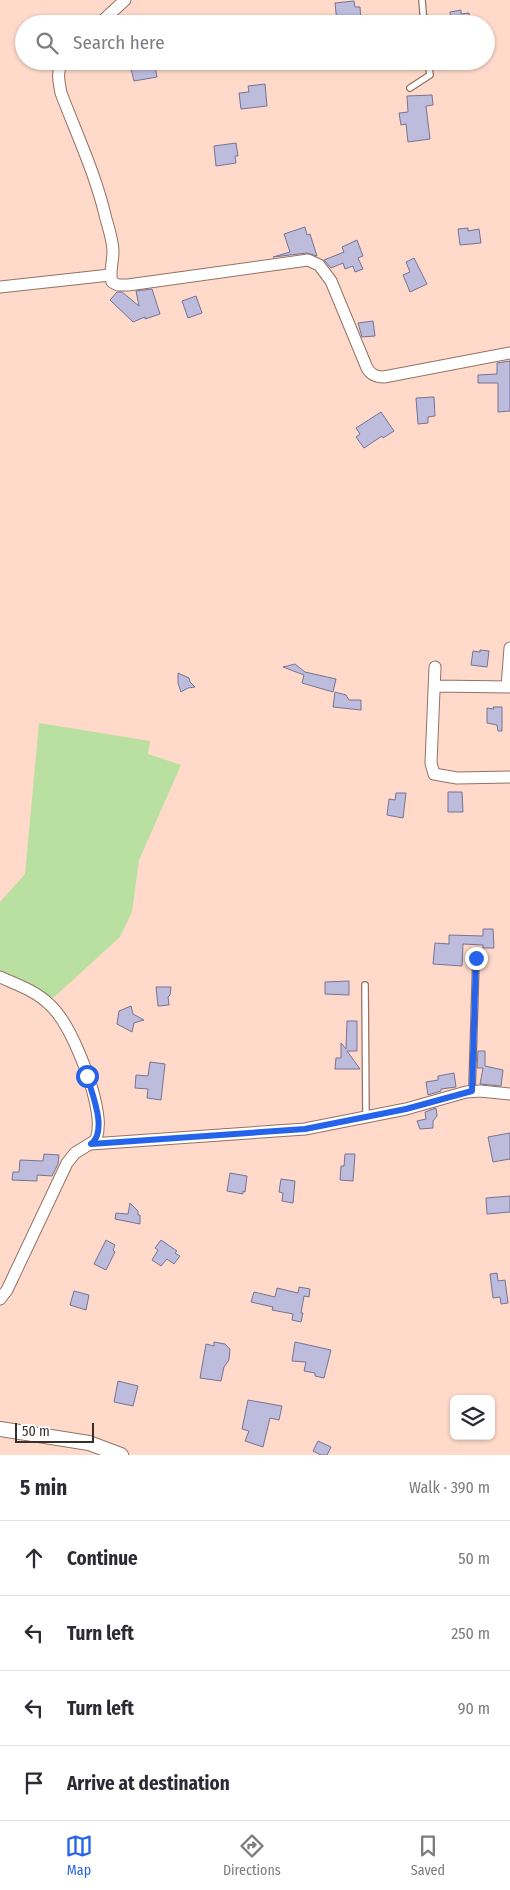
<!DOCTYPE html>
<meta charset="utf-8">
<style>
body{margin:0;font-family:"Fira Sans Condensed",sans-serif;background:#f2f2f3;color:#2b2b33}
.controls{position:absolute;right:15px;bottom:15px;display:grid;overflow:hidden;border-radius:8px;box-shadow:0 1px 4px #0004}
.controls button{width:45px;height:45px;display:grid;place-items:center;padding:0;border:0;border-bottom:1px solid #e1e1e2;background:#fff;color:#2b2b33;font:25px sans-serif}
.scale{position:absolute;left:15px;bottom:12px;width:79px;box-sizing:border-box;padding-left:5px;border:2px solid #3b2d27;border-top:0;font-size:14px;line-height:18px;white-space:nowrap;color:#3b2d27;-webkit-text-stroke:4px #fff;paint-order:stroke}
.stop{position:absolute;width:15px;height:15px;margin:-11px;border:4px solid #2563eb;border-radius:50%;background:#fff}
.stop.end{background:#2563eb;border-color:#fff;box-shadow:0 1px 5px #0008}
.list{margin:0;padding:0;list-style:none}
h2{display:flex;justify-content:space-between;align-items:center;height:65px;margin:0;padding:0 20px;font-size:21px}
h2 small{font-size:16px;font-weight:400;color:#7c7c81}
.list li{display:grid;grid-template-columns:32px 1fr auto;gap:15px;align-items:center;box-sizing:border-box;height:75px;padding:0 20px;border-top:1px solid #e1e1e2}
.list b{display:block;font-size:19px;white-space:nowrap}
.list em{font-size:16px;font-style:normal;color:#7c7c81}
.icon{flex:none;width:28px;height:28px;fill:none;stroke:currentColor;stroke-width:2;stroke-linecap:round;stroke-linejoin:round}
.map{position:relative;flex:none;width:510px;height:1455px;overflow:hidden}
.search{position:absolute;background:#fff;box-shadow:0 1px 4px #0004;left:15px;right:15px;top:15px;height:55px;display:flex;align-items:center;gap:12px;box-sizing:border-box;padding:0 18px;border-radius:28px;color:#7c7c81;font-size:19px}
.sheet{height:365px;background:#fff}
nav{display:flex;justify-content:space-around;align-items:center;box-sizing:border-box;height:70px;border-top:1px solid #e1e1e2;background:#fff;font-size:14px;color:#7c7c81}
nav a{display:grid;justify-items:center;gap:2px}
nav .on{color:#2563eb}
.map>svg:first-child{display:block}
.green{fill:#b9e0a0}
.building{fill:#bebcdd;stroke:#767392}
.lines{fill:none;stroke-linecap:round;stroke-linejoin:round}
.service-casing{stroke:#937264;stroke-width:8}
.minor-casing{stroke:#937264;stroke-width:13}
.tertiary-casing{stroke:#937264;stroke-width:16}
.service{stroke:#fff;stroke-width:5.5}
.minor{stroke:#fff;stroke-width:11}
.tertiary{stroke:#fff;stroke-width:14}
.route{stroke:#2563eb;stroke-width:6}
</style>
<div class="map">
<svg width="510" height="1455" viewBox="0 0 510 1455">
<rect width="100%" height="100%" fill="#ffdaca"/>
<path class="green" d="M39,723L150,741L148,754L181,765L139,860L132,912L120,937L53,998L0,973V902L25,874Z"/>
<path class="building" d="M354,1L355,7H360L361,21H356V24H344V21L337,22L335,3Z
M461,10V14L469,13L470,24H452L450,12Z
M129,61H154L157,77L134,81Z
M265,84L267,106L241,109L239,93L249,92L248,86Z
M432,95L433,105L426,106L430,139L408,142L406,124L401,125L399,113L408,112L407,96Z
M236,143L238,156H235L236,163L216,166L214,146Z
M305,227L307,235L310,234L317,256L307,253L273,257L290,252L284,234Z
M468,228V231L479,229L481,243L460,245L458,229Z
M357,240L363,256L358,258L363,269L355,272L353,266L345,269L343,263L331,268L324,260L344,252L342,247Z
M414,258L427,284L410,292L403,275L410,272L406,262Z
M152,289L160,314L145,319V317L133,322L110,300L117,292H122L139,306L136,291Z
M196,296L202,313L188,318L182,301Z
M373,321L375,336L362,337L358,323Z
M510,361V411L498,412V383H478V375L497,374V363Z
M434,397L435,416L428,417V423L418,424L416,398Z
M381,412L394,431L383,438L382,436L364,448L356,437L360,434L356,428Z
M480,650L489,651L487,667L471,665L473,651L480,652Z
M295,664L305,672L336,679L333,692L302,683L304,675L283,667Z
M178,673L189,678L190,682L195,687L188,688L181,692L178,683Z
M335,692L346,695L349,700H361V710L333,707Z
M493,707H502V731H498L497,725L487,723V708L494,709Z
M448,792H462L463,812H448Z
M396,793H406L403,818L387,815L389,799L395,800Z
M483,929H493L494,948H483V945L463,944L462,966L433,964L435,943L449,944V935L483,936Z
M349,981V995L325,994V982Z
M156,987H171L170,995L168,997L169,1005L158,1006Z
M131,1006L133,1014L144,1020L134,1023L132,1032L117,1024L119,1011Z
M347,1021H357V1051H347L360,1069H335L336,1058H341V1043L346,1049Z
M478,1051H485V1066L503,1070L501,1086L480,1084L483,1068H477Z
M150,1062L165,1064L161,1100L147,1098L148,1089L135,1088L136,1075L148,1076Z
M454,1073L456,1087L441,1089V1091L428,1095L426,1082L438,1080V1076Z
M436,1108L437,1116L433,1121V1128L420,1129L417,1121L426,1119L425,1112Z
M510,1133V1159L493,1162L488,1137Z
M44,1154L59,1155L58,1164L52,1176L37,1175V1181L12,1180L13,1172H19L20,1160L43,1161Z
M345,1154H355L353,1181L340,1180L341,1166H344Z
M230,1173L247,1176L245,1192L243,1191V1194L227,1191Z
M281,1179L295,1181L293,1203L282,1201L283,1193L279,1192Z
M510,1196V1212L487,1214L486,1198Z
M130,1203L138,1211V1215H140V1224L115,1219L116,1213L128,1214Z
M106,1240L115,1245L113,1250L115,1252L106,1270L94,1264Z
M161,1240L177,1251L175,1253L180,1256L174,1264L167,1259L161,1266L152,1260L158,1250L155,1248Z
M497,1273L498,1281L505,1280L508,1303L501,1304L500,1297L493,1298L490,1274Z
M299,1287L310,1289L309,1297L304,1296L301,1313H303L301,1322L292,1320L293,1314L272,1310L273,1307L251,1302L254,1292L275,1297L277,1288L298,1293Z
M74,1291L89,1295L86,1310L70,1305Z
M214,1342L225,1344L230,1349L229,1360L224,1367L221,1381L200,1378L206,1344L214,1346Z
M295,1342L331,1350L324,1378L315,1376V1373L304,1371L306,1362L292,1361Z
M118,1381L138,1386L133,1406L114,1402Z
M248,1400L282,1406L279,1420L270,1418L263,1447L245,1441L249,1431L242,1429Z
M318,1441L331,1447L327,1455H321L313,1451Z"/>
<g class="lines">
<defs>
<path id="service" d="M422,0L424,24
M410,88L430,75L428,61
M365,985L366,1117
M472,1091L476,958"/>
<path id="minor" d="M99,24L125,0
M63,61C56,71 59,82 61,93C77,135 96,175 106,219C109,229 113,242 113,252C113,263 109,272 112,282L118,285H128L308,260L319,265L331,281L367,368C371,375 376,377 384,377L510,353
M0,287L110,275
M435,667L431,763L434,774L457,778L510,777
M435,686L510,687
M507,687L510,648
M0,977C18,985 36,991 50,1005C72,1025 95,1088 98,1118C99,1126 98,1133 96,1140L75,1153L67,1163L7,1290L0,1299
M91,1144L305,1129L406,1109L466,1092L480,1091L510,1094"/>
<path id="tertiary" d="M0,1429L89,1443L121,1455"/>
</defs>
<use href="#service" class="service-casing"/>
<use href="#minor" class="minor-casing"/>
<use href="#tertiary" class="tertiary-casing"/>
<use href="#service" class="service"/>
<use href="#minor" class="minor"/>
<use href="#tertiary" class="tertiary"/>
</g>
<g class="lines">
<path class="route" d="M87,1076C92,1094 108,1131 91,1144L305,1129L406,1109L472,1091L476,958"/>
</g>
</svg>
<div class="controls">
<button><svg class="icon" aria-label="layers" viewBox="0 0 24 24"><path d="M12 4l9 5-9 5-9-5zM3 14l9 5 9-5"/></svg></button>
</div>
<div class="scale">50 m</div>
<div class="stop" style="left:87px;top:1076px"></div>
<div class="stop end" style="left:476px;top:958px"></div>
<div class="search"><svg class="icon" aria-label="search" viewBox="0 0 24 24"><circle cx="10" cy="10" r="6"/><path d="M15 15l6 6"/></svg>Search here</div>
</div>
<section class="sheet">
<h2>5 min<small>Walk · 390 m</small></h2>
<ul class="list">
<li><svg class="icon" aria-label="ahead" viewBox="0 0 24 24"><path d="M12 20V5M6 11l6-6 6 6"/></svg><div><b>Continue</b></div><em>50 m</em></li>
<li><svg class="icon" aria-label="left" viewBox="0 0 24 24"><path d="M17 20v-9H6M10 6l-5 5 5 5"/></svg><div><b>Turn left</b></div><em>250 m</em></li>
<li><svg class="icon" aria-label="left" viewBox="0 0 24 24"><path d="M17 20v-9H6M10 6l-5 5 5 5"/></svg><div><b>Turn left</b></div><em>90 m</em></li>
<li><svg class="icon" aria-label="arrive" viewBox="0 0 24 24"><path d="M6 21V4h12l-3 4 3 4H6"/></svg><div><b>Arrive at destination</b></div></li>
</ul>
</section>
<nav>
<a class="on"><svg class="icon" aria-label="map" viewBox="0 0 24 24"><path d="M3 6l6-2 6 2 6-2v14l-6 2-6-2-6 2zM9 4v14M15 6v14"/></svg>Map</a>
<a><svg class="icon" aria-label="directions" viewBox="0 0 24 24"><path d="M12 3l9 9-9 9-9-9zM9 14v-3h6M13 9l2 2-2 2"/></svg>Directions</a>
<a><svg class="icon" aria-label="saved" viewBox="0 0 24 24"><path d="M7 4h10v16l-5-4-5 4z"/></svg>Saved</a>
</nav>
